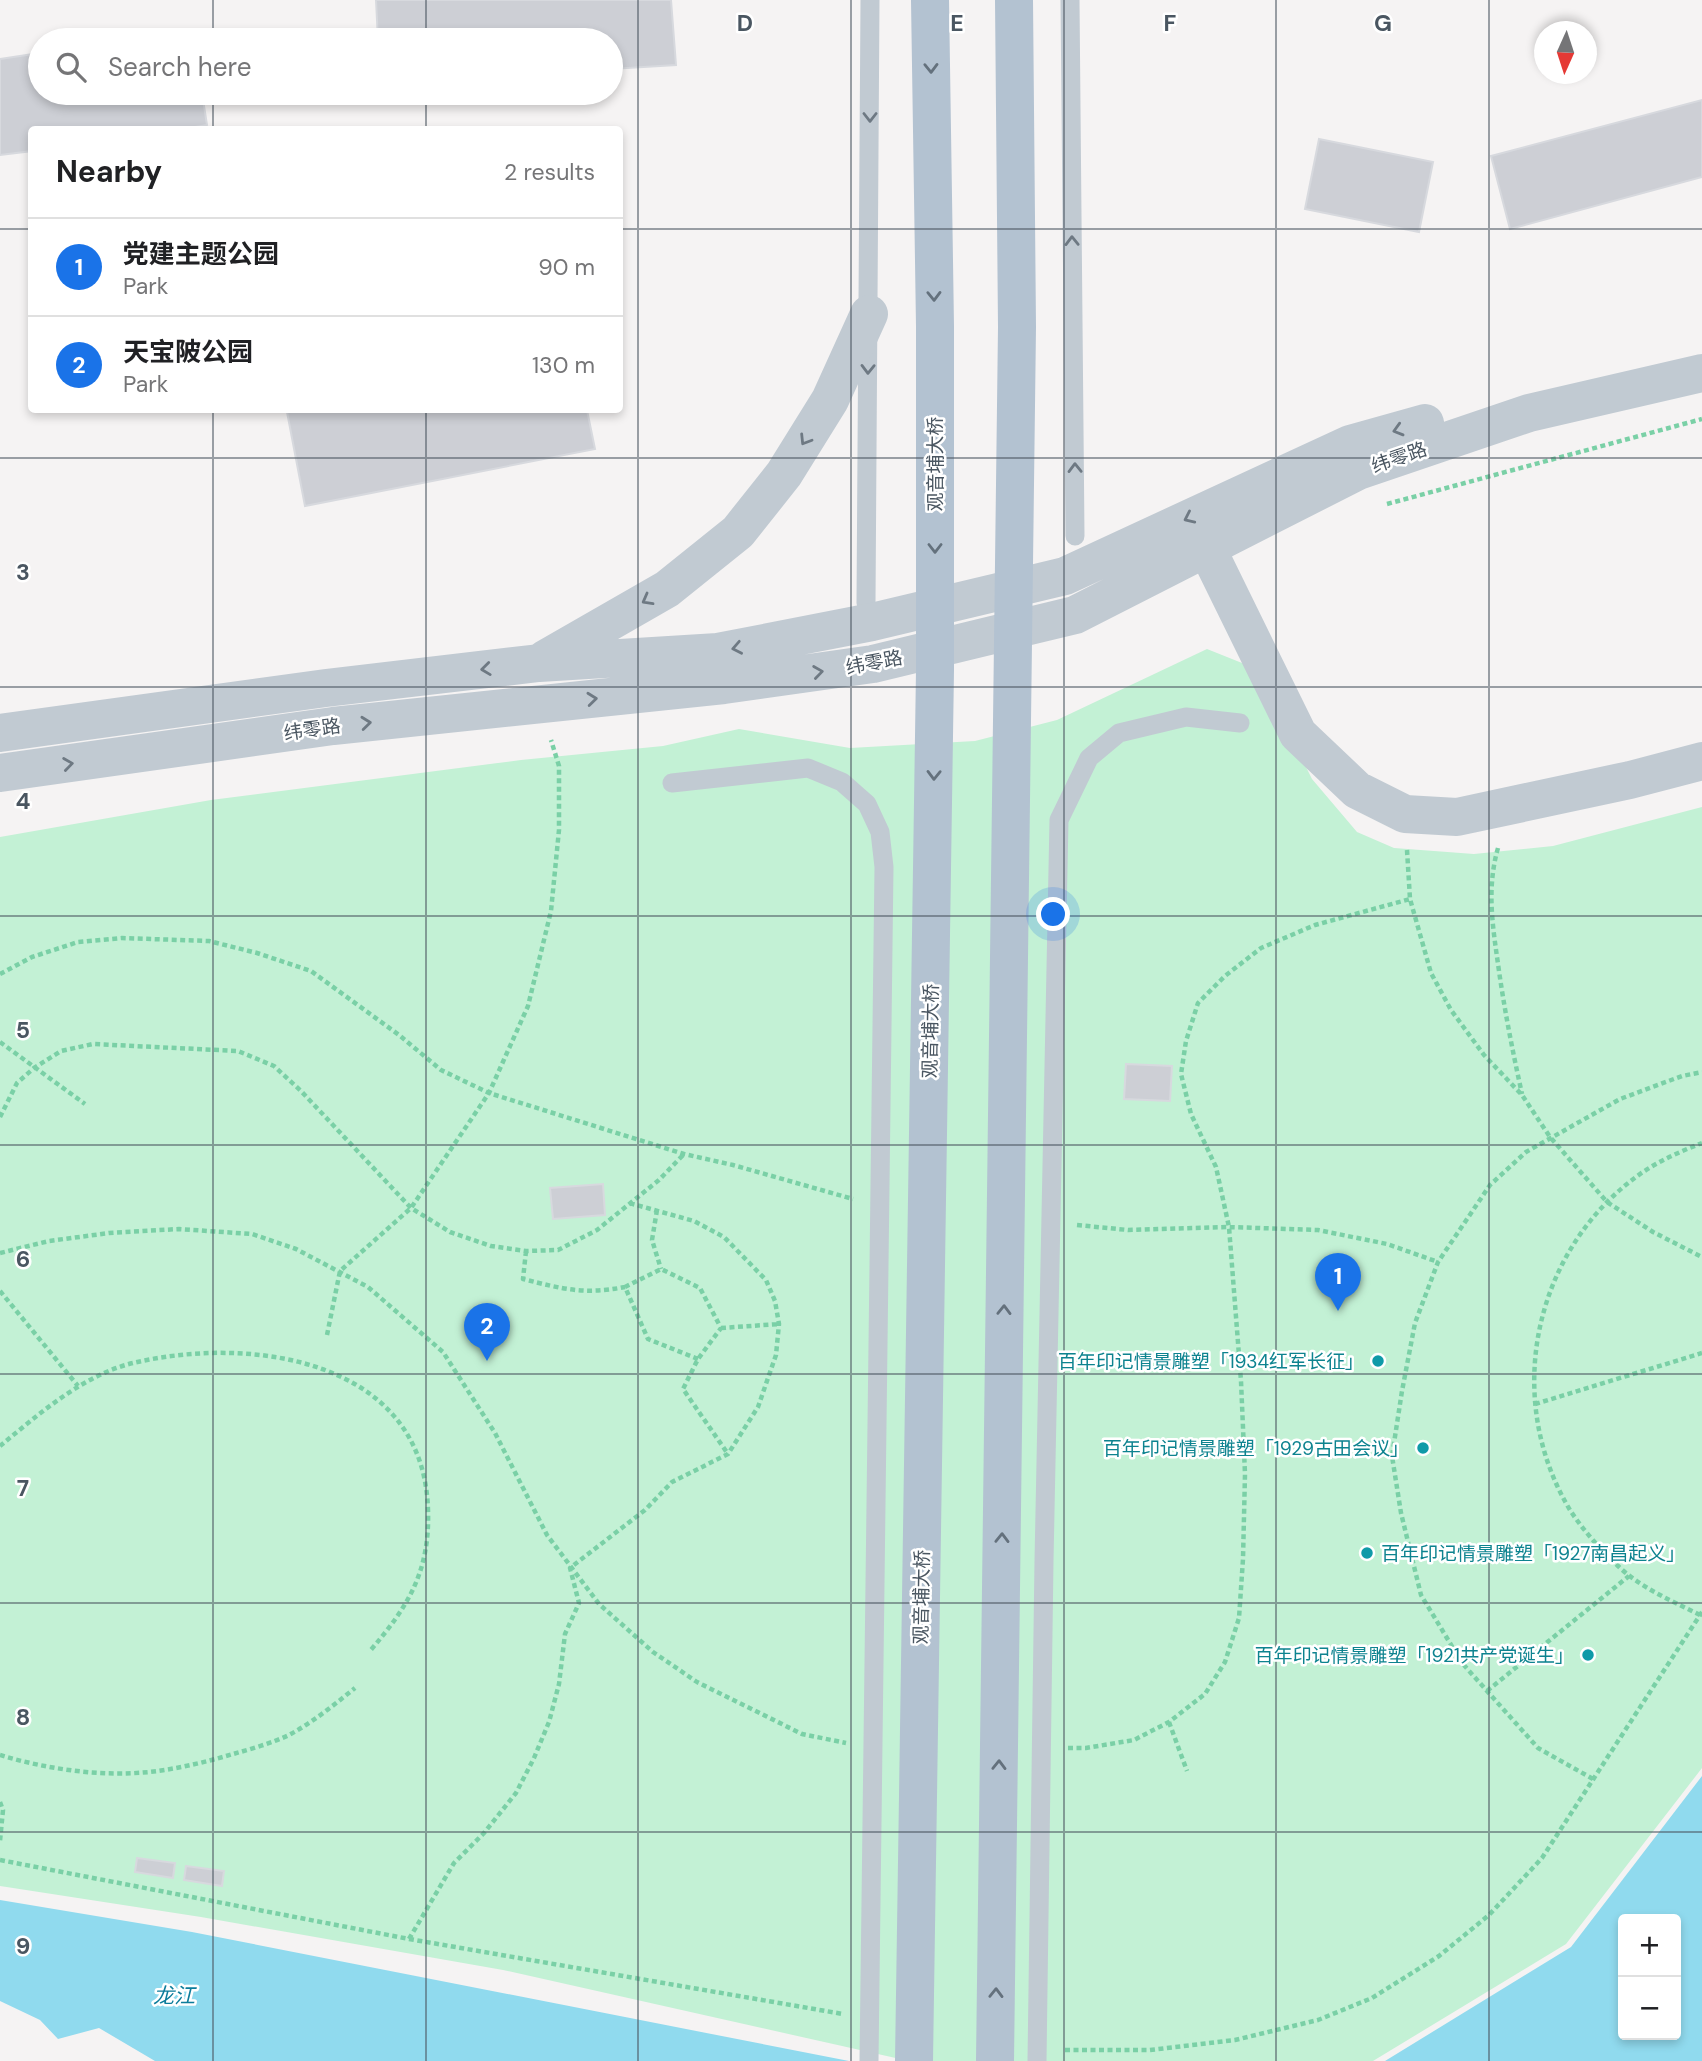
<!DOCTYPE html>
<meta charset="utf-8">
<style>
body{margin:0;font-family:"DM Sans","Noto Sans SC",sans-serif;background:#f2f2f2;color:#202124}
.controls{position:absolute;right:21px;bottom:21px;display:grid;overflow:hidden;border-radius:7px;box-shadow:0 4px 10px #0003}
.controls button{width:63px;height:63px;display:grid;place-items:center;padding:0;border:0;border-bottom:2px solid #e0e0e0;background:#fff;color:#202124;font:35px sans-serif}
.compass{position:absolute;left:1534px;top:21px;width:63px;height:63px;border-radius:50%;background:#fff;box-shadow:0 4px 10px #0003;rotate:183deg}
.you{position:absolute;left:1054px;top:915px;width:24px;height:24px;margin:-18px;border:5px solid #fff;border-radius:50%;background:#1a73e8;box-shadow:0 0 0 10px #1a73e833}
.badge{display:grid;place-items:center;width:46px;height:46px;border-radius:50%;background:#1a73e8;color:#fff;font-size:23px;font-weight:700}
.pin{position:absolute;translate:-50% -58px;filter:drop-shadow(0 2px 4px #0008)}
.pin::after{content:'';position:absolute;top:37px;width:24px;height:21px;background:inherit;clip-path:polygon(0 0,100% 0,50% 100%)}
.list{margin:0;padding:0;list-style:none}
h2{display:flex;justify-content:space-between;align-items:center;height:91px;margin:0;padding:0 28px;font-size:30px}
h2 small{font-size:23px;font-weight:400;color:#757577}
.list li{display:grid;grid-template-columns:46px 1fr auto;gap:21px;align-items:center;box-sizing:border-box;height:98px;padding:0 28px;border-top:2px solid #e0e0e0}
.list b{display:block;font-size:26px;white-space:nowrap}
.list p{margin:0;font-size:23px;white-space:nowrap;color:#757577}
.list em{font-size:23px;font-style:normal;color:#757577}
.icon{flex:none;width:38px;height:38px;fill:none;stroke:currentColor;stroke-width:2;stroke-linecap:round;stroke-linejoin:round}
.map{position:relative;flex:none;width:1702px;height:2061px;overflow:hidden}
.search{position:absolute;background:#fff;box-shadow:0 4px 10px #0003;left:28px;top:28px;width:595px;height:77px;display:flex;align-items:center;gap:18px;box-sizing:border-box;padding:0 24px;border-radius:38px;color:#757577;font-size:26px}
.panel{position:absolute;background:#fff;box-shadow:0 4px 10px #0003;left:28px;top:126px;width:595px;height:287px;border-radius:7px}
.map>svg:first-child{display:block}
.green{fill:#c3f1d5}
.water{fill:#90daee;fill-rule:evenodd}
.building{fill:#cdcfd5;stroke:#d7d9de;stroke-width:2}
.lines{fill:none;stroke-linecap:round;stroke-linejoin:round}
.path{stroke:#7ad0a6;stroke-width:4.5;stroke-dasharray:5 3.5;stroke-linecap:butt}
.lane{stroke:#c1cad2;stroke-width:19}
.street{stroke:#c1cad2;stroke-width:38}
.lane-bridge{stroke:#c1cad2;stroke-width:19}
.primary-bridge{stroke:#b3c2d1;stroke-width:38}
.oneway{stroke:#64717d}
.oneway2{stroke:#6e7983}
.grid{fill:none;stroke:#4a5661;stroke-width:2;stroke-opacity:0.55}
.culture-dot{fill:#0f9aa8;stroke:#fff;stroke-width:2.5}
.labels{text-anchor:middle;stroke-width:5;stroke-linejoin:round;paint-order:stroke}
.street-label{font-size:19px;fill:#4a5661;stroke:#fff}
.culture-label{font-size:19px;fill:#0d838f;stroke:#fff;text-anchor:end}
.water-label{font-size:21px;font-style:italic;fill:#0c7c9b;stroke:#fff}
.grid-label{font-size:23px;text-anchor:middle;font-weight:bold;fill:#4a5661;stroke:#fff;stroke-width:5;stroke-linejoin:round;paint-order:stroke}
</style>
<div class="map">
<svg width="1702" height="2061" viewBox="0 0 1702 2061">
<rect width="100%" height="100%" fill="#f5f3f3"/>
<path class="green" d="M1207,649L1247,665L1280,715L1312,779L1357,832L1394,848L1474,854L1553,846L1702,807V1768L1566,1944L1373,2061H909L503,1970L201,1917L0,1886V837L211,800L521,760L663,746L739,729L850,748L975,741L1057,720Z"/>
<path class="water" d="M1702,1776V2061H1385L1571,1947ZM1623,1919H1676V2035H1623Z
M0,1900L192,1932L849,2061H155L99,2028L58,2039L40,2020L0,2001Z"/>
<path class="building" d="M376,0H671L676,65L611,69V40H378Z
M193,31L194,40H131Z
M40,53V93H202L207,125L178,130H32V151L0,155V59Z
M1702,100V177L1510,229L1491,156Z
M1319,139L1433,162L1419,232L1305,209Z
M300,410H587L595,449L305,506L287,412Z
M1126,1064L1172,1066L1170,1101L1124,1099Z
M603,1184L605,1215L553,1219L550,1188Z
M137,1858L175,1863L173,1878L135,1872Z
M186,1866L224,1871L222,1886L184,1880Z"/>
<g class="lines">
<path class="path" d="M1387,504L1702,419
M1498,848C1486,890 1493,928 1499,971C1505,1013 1513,1053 1522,1094
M1407,850L1410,899L1431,973L1451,1010L1484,1055L1522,1095L1550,1137L1607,1202L1653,1232L1702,1257
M0,974L32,957L78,942L122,938L209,941L257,953L311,971L399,1035L441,1070L489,1093L684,1154L733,1165L853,1199
M0,1042L85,1104
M0,1117L17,1083L34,1068L61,1051L93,1044L238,1051L274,1066L301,1091L411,1208L450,1232L491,1246L526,1251L558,1250L597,1230L659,1180L684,1154
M657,1210L652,1240L661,1269
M1077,1225L1128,1230L1229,1227L1318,1230L1387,1244L1438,1262
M526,1251L523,1279C563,1289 584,1295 625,1287
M0,1253L49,1241L109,1233L179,1229L252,1234L296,1249L368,1287L443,1352L495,1433L547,1535L599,1604L653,1652L697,1682L802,1734L846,1743
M0,1291L78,1386
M721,1328L779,1324
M327,1335L340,1271L411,1208L489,1093L528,1006L551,911L559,830V766L551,740
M698,1359L648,1339L625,1287L661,1269L700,1288L721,1328L698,1359L683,1389L728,1454
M1535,1404L1702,1353
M0,1446C39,1414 83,1375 133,1363C251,1335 424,1359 428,1510C430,1572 408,1607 369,1652
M1700,1615C1672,1601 1641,1588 1618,1566C1600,1549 1583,1530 1570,1510C1503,1399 1533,1253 1636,1177C1656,1162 1679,1152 1702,1143
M1487,1691L1629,1576
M1169,1722L1187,1771
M1068,1748H1086L1134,1740L1169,1722L1205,1694L1225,1662L1239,1618L1243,1559L1245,1474L1241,1381L1229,1227L1216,1167L1191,1114L1181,1074L1186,1041L1198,1003L1225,976L1261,948L1315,925L1410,899
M0,1755C46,1769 101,1777 149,1772C177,1769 206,1762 233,1754C251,1749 272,1743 289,1735C313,1722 334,1705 355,1688
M1593,1779L1538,1748L1462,1663L1421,1595L1401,1513L1392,1456L1402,1391L1415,1323L1438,1262L1490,1185L1526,1152L1620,1099L1682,1076L1702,1072
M0,1802L3,1810L0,1841
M0,1860L409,1939L843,2014
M409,1939L454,1863L484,1833L516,1793L534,1758L549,1722L559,1684L565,1634L579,1603L570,1568L645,1510L672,1482L728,1454L758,1407L776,1355L779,1324L775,1301L766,1280L724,1237L694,1221L629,1203
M1065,2050H1150L1235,2040L1318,2020L1372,1998L1439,1956L1489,1915L1542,1858L1702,1612"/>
<path class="lane" d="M1070,0L1075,536
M866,603L870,0"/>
<path class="street" d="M1215,565L1298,734L1357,790L1405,814L1457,817L1630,780L1702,761
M545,659L667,589L738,532L784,474L830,400L869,314
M0,733L326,688L539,663L718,652L872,622L1065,576L1350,444L1425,423
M0,773L333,726L724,685L873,664L1075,615L1358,471L1529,413L1702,373"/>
<path class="lane-bridge" d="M672,783L808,768L842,782L867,804L880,832L884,867L869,2061
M1037,2061L1044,1561L1059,820L1089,758L1119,733L1186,717L1240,723"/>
<path class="primary-bridge" d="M914,2061L935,670V326L930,0
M995,2061L1017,327L1014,0"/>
</g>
<defs><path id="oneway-chevron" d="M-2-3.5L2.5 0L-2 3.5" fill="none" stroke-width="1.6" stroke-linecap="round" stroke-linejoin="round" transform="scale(1.75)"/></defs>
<g class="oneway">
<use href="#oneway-chevron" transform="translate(931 68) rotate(89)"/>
<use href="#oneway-chevron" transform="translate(934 296) rotate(89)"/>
<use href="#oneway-chevron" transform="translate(935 548) rotate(90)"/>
<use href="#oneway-chevron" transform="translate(934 775) rotate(91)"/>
<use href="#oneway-chevron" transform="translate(1004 1310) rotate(-89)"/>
<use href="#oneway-chevron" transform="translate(1002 1538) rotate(-89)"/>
<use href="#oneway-chevron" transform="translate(999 1765) rotate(-89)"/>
<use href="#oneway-chevron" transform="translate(996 1993) rotate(-89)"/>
</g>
<g class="oneway2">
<use href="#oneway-chevron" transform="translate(870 117) rotate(90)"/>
<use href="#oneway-chevron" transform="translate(1072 241) rotate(-91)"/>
<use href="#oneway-chevron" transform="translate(868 369) rotate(91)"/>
<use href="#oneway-chevron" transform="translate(1398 430) rotate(164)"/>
<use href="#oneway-chevron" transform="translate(805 440) rotate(122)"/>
<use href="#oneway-chevron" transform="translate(1075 468) rotate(-91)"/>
<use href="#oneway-chevron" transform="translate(1189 518) rotate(155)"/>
<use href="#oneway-chevron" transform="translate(647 600) rotate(151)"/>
<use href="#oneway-chevron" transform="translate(737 648) rotate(169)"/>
<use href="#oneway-chevron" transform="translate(486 669) rotate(173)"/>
<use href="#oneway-chevron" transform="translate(818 672) rotate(-8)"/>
<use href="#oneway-chevron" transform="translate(592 699) rotate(-6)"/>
<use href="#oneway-chevron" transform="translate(366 723) rotate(-6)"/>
<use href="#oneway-chevron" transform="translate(68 764) rotate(-8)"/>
</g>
<path class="grid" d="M213,0V40M426,0V40M638,0V2061M851,0V2061M1064,0V2061M1276,0V2061M1489,0V2061M213,93V130M426,93V130M0,229H32M620,229H1702M213,410V2061M426,410V2061M0,458H1702M0,687H1702M0,916H1702M0,1145H1702M0,1374H1702M0,1603H1702M0,1832H1702"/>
<g class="culture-dot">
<circle cx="1378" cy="1361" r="7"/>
<circle cx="1423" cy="1448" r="7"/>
<circle cx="1367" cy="1553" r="7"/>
<circle cx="1588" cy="1655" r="7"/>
</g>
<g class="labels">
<g class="street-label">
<text transform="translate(1399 457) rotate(-19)" y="7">纬零路</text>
<text transform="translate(935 464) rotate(-90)" y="7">观音埔大桥</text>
<text transform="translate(874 662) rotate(-11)" y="7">纬零路</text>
<text transform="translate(312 729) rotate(-8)" y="7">纬零路</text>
<text transform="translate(930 1031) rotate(-89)" y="7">观音埔大桥</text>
<text transform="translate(921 1597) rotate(-89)" y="7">观音埔大桥</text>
</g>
<g class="culture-label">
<text x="1364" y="1368">百年印记情景雕塑「1934红军长征」</text>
<text x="1409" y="1455">百年印记情景雕塑「1929古田会议」</text>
<text x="1381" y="1560" text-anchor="start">百年印记情景雕塑「1927南昌起义」</text>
<text x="1574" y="1662">百年印记情景雕塑「1921共产党诞生」</text>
</g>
<g class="water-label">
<text x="174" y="2003">龙江</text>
</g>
</g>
<g class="grid-label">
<text x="745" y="31">D</text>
<text x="957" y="31">E</text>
<text x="1170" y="31">F</text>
<text x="1383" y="31">G</text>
<text x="23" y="580">3</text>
<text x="23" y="809">4</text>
<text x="23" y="1038">5</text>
<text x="23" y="1267">6</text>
<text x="23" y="1496">7</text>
<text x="23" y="1725">8</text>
<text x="23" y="1954">9</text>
</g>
</svg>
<div class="controls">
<button>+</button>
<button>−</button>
</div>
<svg class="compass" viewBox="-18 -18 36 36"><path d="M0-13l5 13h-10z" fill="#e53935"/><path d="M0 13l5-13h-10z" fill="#757577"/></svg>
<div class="you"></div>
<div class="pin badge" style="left:1338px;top:1311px">1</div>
<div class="pin badge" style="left:487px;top:1361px">2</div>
<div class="search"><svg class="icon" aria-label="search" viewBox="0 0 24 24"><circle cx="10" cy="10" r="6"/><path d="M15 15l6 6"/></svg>Search here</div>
<section class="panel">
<h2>Nearby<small>2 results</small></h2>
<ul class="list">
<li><span class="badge">1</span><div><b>党建主题公园</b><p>Park</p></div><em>90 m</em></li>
<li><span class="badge">2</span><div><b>天宝陂公园</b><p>Park</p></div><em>130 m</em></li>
</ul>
</section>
</div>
